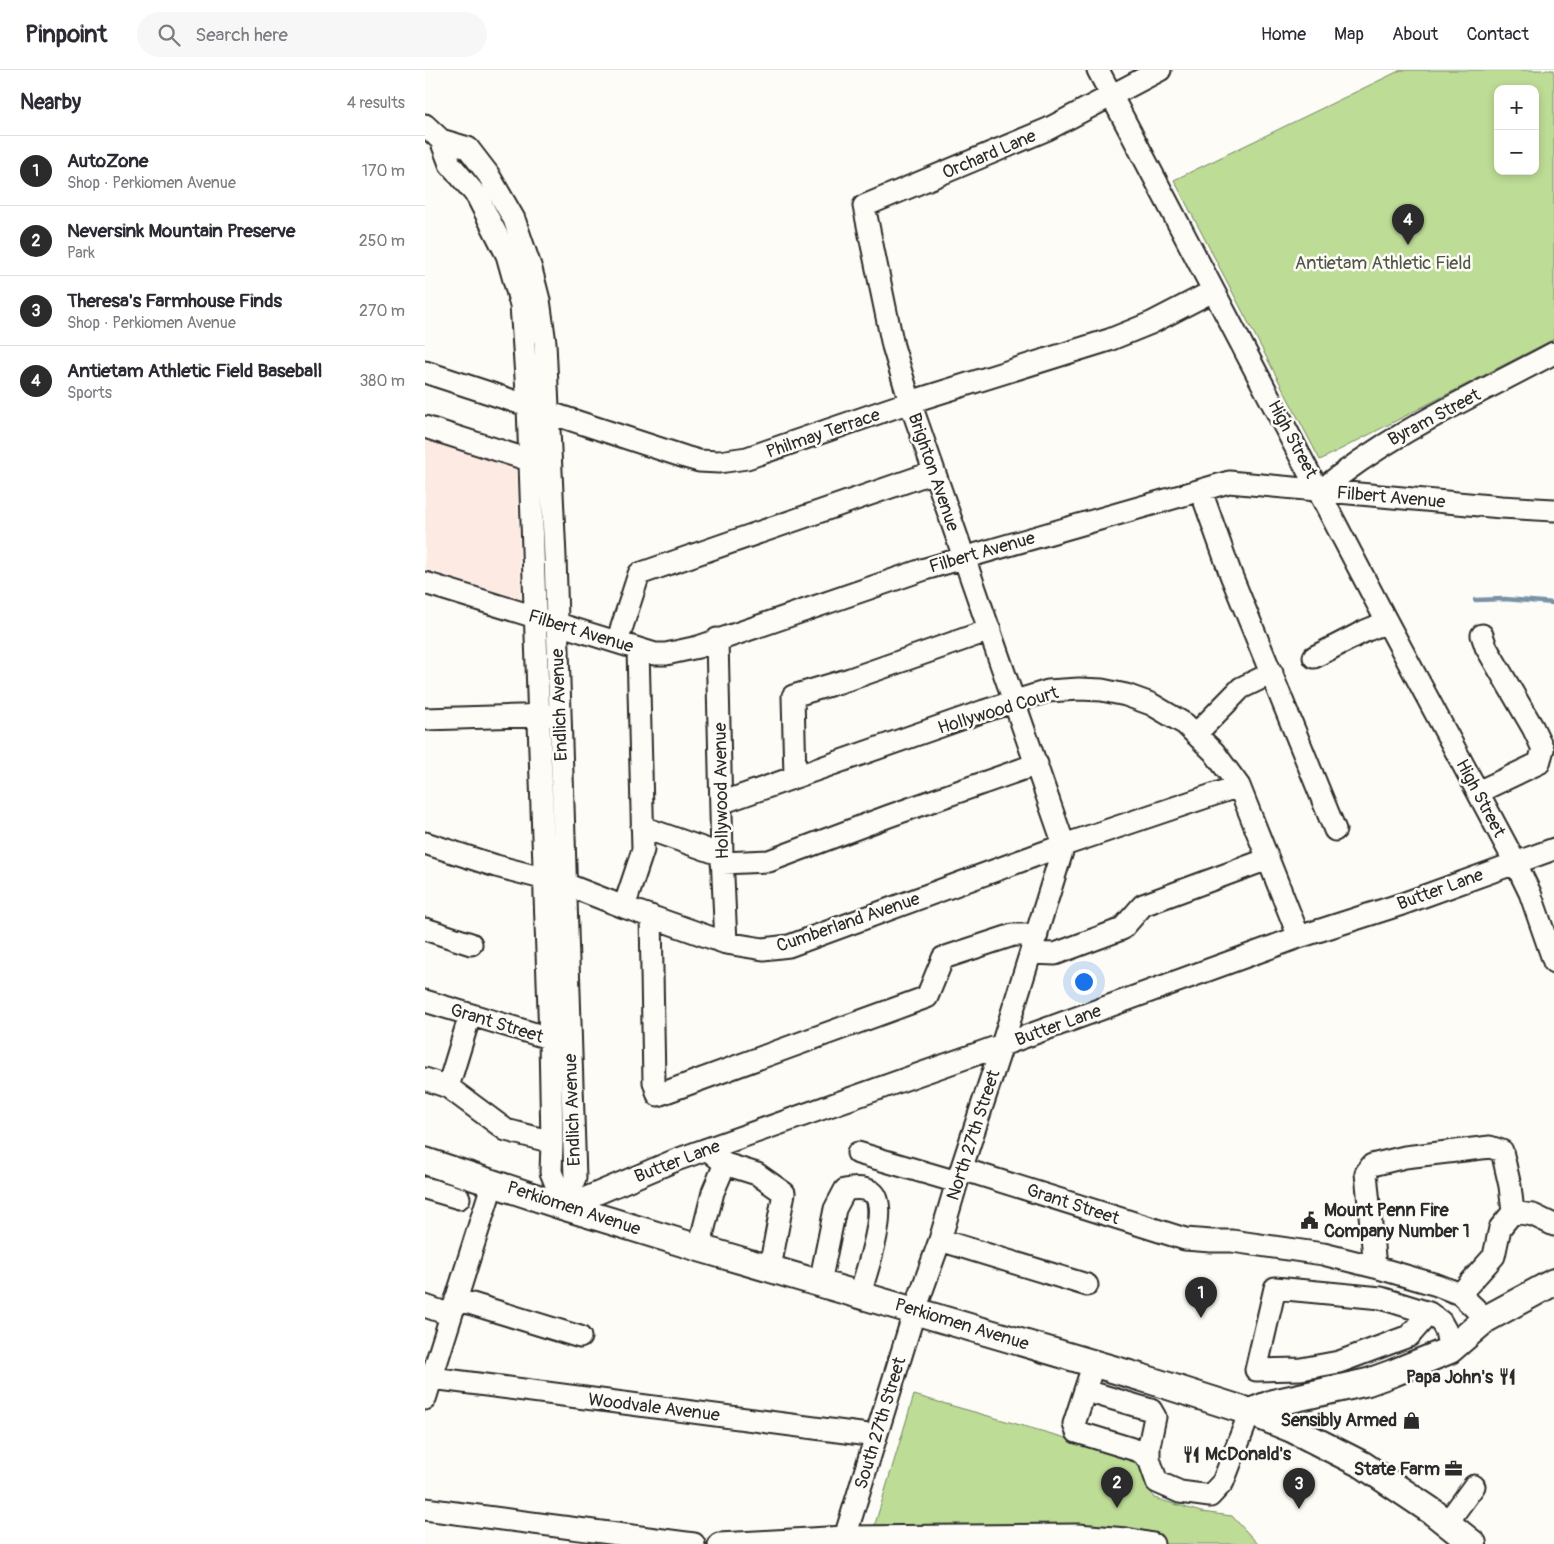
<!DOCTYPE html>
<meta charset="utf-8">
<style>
body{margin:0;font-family:Pangolin,sans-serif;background:#f7f7f7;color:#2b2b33}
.controls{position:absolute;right:15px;top:15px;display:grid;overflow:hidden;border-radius:10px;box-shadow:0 2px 8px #0003}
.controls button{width:45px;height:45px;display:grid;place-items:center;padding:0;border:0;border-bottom:1px solid #e1e1e2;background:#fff;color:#2b2b33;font:25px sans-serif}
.you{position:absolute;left:658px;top:911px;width:18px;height:18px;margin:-12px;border:4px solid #fff;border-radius:50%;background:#1a73e8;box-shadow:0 0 0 8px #1a73e833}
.badge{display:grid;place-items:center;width:32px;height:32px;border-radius:50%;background:#2b2b2b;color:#fff;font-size:16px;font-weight:700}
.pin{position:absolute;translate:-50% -41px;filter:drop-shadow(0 1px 2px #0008)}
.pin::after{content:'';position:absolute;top:26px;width:18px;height:15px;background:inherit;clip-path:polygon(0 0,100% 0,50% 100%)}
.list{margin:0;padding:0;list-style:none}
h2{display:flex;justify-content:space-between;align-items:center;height:65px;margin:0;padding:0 20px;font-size:21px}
h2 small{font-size:16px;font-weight:400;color:#7c7c81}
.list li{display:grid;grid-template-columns:32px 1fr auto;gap:15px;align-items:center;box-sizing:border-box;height:70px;padding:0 20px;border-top:1px solid #e1e1e2}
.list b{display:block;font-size:19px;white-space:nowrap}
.list p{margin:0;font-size:16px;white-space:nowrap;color:#7c7c81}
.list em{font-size:16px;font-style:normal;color:#7c7c81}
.icon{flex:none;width:28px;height:28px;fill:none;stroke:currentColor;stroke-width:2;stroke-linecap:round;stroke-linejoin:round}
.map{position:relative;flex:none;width:1129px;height:1474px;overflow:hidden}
header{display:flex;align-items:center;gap:30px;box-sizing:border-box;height:70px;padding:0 25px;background:#fff;border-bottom:1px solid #e1e1e2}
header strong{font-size:24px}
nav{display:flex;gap:28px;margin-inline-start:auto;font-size:18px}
.search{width:350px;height:45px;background:#f7f7f7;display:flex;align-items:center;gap:12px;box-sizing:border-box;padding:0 18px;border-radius:28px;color:#7c7c81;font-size:19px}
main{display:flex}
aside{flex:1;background:#fff}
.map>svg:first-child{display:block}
.built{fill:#fdebe3}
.green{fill:#bddc95;stroke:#748460;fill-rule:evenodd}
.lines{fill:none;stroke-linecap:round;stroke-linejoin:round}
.stream{stroke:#7a92a7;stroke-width:4.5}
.minor-casing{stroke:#2b2b2b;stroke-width:25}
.major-casing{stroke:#2b2b2b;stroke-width:30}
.minor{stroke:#fdfcf7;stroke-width:21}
.major{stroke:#fdfcf7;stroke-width:26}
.labels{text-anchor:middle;stroke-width:5;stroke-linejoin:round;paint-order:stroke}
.street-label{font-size:18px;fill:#2b2b2b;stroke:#fdfcf7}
.park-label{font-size:18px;fill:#505746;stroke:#fdfcf7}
.poi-label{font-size:18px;font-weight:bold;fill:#2b2b2b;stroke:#fdfcf7;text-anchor:end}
</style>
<header>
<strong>Pinpoint</strong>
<div class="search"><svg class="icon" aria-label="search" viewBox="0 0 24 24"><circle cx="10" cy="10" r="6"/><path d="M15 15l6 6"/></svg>Search here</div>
<nav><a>Home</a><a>Map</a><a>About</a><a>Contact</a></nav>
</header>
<main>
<aside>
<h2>Nearby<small>4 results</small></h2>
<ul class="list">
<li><span class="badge">1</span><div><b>AutoZone</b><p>Shop · Perkiomen Avenue</p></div><em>170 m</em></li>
<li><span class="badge">2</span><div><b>Neversink Mountain Preserve</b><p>Park</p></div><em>250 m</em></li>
<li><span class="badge">3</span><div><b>Theresa's Farmhouse Finds</b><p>Shop · Perkiomen Avenue</p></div><em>270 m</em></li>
<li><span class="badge">4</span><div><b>Antietam Athletic Field Baseball</b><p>Sports</p></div><em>380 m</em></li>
</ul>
</aside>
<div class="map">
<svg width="1129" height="1474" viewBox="0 0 1129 1474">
<rect width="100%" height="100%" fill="#fdfcf7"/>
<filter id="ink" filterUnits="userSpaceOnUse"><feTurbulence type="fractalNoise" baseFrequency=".02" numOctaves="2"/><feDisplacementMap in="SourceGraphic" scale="10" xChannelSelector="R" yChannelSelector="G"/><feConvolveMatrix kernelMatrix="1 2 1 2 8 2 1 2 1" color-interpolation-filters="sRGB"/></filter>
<g filter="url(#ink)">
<path class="built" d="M0,360L88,395L92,401L96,529L0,499Z"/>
<path class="green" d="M976,0H1129V269L895,390L749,110ZM1073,19H1110V101H1073Z
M489,1325L687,1381L713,1394L729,1428L776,1442L807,1446L833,1474H444Z"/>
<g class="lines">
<path class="stream" d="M1050,530L1080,529L1129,533"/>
<defs>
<path id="minor" d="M673,0L962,552L1090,792L1105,823L1129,892
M0,55L16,70L43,78L63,104L89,149L106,199L114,230L120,273L130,487L150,1108L140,1137
M16,70L25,94L52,126L82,185L96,235L103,336L125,969L127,1072L126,1102L140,1137
M0,302L260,387L274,391L294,392L322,388L485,332L684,270L726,253L788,221
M0,357L104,390
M776,421L806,505L910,760
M895,421C965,363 1049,326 1129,283
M0,513L230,584H241L273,577L500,499L804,412L1076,437L1129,440
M292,569L297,785L301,873
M192,572L214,504L509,402
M889,587L940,561L962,552
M0,649L127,645
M771,664L816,618L847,603
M370,707L368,626L425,609L565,560
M1053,722L1114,693L1118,679L1108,658L1061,577L1057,565
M296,733L559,641L623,621L654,619L677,620L701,625L726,634L760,654L789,682L814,716L874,867
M217,757L297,785
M0,773L71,796L140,814L199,837L301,873L338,879L364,876L639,775L814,716
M297,793L344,791L464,746L612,694
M199,837L218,780L213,579
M226,846L229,1012L233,1025L502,927L518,888L588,865H612
M0,859L46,874
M607,883L630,884L697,859L718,835L843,789
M0,931L137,972
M0,1009L23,1017L81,1060L127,1072
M23,1017L45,945
M282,1079L300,1094L332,1104L359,1123L345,1198
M433,1083L532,1112
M537,1099L760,1169L786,1171H807L898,1184L950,1197L1012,1215L1035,1224L1061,1249
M0,1118L34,1128
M140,1137L251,1090L577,975L874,867L977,834L1129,779
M515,1170L662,1215
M274,1178L288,1122L300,1094
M950,1197L941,1103L947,1095L980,1087L1065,1077L1077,1081L1085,1116L1088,1142
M395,1213L410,1139L420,1120C429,1118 438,1117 447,1122C466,1135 440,1205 435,1224
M1035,1224L1069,1186L1075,1158L1088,1142L1108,1145L1129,1155
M31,1229L155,1267
M0,1236L26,1245
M1004,1243L984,1266L914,1292L876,1299L831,1300L850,1218L956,1228L1004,1243L1016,1252L1021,1261L1025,1280
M665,1305L649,1354L652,1362L714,1381L724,1389
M7,1308L451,1366
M662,1317L668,1323L726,1340L730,1347L724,1376V1389L732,1412L755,1422L785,1426L798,1412L825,1342
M0,1329L68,1112
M0,1439L269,1474
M1022,1453L1049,1416
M420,1467L490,1240L515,1170L532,1112L577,975L639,775L485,332L468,276L439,136L623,59L735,0
M294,1474L420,1467L653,1465L701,1469L728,1474"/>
<path id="major" d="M0,1091L140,1137L274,1178L718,1308L825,1342L867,1359L938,1395L1008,1442L1048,1474
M825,1342L848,1333L943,1312L968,1303L1025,1280L1061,1249L1129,1212"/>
</defs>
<use href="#minor" class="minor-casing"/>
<use href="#major" class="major-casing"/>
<use href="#minor" class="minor"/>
<use href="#major" class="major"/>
</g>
</g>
<defs>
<symbol id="civic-bare" viewBox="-9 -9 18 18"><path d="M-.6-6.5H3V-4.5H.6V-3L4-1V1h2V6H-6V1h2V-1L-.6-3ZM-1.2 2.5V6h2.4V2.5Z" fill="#2b2b2b" stroke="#fdfcf7" stroke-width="2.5" paint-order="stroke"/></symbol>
<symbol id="restaurant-bare" viewBox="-9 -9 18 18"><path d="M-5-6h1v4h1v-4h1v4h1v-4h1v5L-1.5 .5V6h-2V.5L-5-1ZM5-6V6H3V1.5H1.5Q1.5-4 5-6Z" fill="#2b2b2b" stroke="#fdfcf7" stroke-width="2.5" paint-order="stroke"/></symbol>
<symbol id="shop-bare" viewBox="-9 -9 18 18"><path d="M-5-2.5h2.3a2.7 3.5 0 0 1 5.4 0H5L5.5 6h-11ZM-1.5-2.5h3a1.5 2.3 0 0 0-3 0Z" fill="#2b2b2b" stroke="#fdfcf7" stroke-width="2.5" paint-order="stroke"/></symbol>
<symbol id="office-bare" viewBox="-9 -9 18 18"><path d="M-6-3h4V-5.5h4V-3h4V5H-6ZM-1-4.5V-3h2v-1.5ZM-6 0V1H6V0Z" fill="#2b2b2b" stroke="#fdfcf7" stroke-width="2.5" paint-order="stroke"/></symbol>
</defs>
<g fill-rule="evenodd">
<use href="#civic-bare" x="872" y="1138" width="25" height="25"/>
<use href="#restaurant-bare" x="1070" y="1294" width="25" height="25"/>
<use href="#shop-bare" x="974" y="1338" width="25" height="25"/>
<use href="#restaurant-bare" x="754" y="1372" width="25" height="25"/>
<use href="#office-bare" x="1016" y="1386" width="25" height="25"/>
</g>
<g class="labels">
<g class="street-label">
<text transform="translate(564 84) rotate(-23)" y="6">Orchard Lane</text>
<text transform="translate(1009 347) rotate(-28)" y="6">Byram Street</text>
<text transform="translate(398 363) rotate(-19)" y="6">Philmay Terrace</text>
<text transform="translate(868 369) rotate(62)" y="6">High Street</text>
<text transform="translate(509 402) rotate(71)" y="6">Brighton Avenue</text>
<text transform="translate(966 427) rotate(5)" y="6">Filbert Avenue</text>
<text transform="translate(557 482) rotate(-16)" y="6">Filbert Avenue</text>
<text transform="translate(156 561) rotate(17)" y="6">Filbert Avenue</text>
<text transform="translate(134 635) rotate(-92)" y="6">Endlich Avenue</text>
<text transform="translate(573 640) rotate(-17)" y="6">Hollywood Court</text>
<text transform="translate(296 721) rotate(-91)" y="6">Hollywood Avenue</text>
<text transform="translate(1056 728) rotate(62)" y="6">High Street</text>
<text transform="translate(1015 819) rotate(-20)" y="6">Butter Lane</text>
<text transform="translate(423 852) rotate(-19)" y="6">Cumberland Avenue</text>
<text transform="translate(72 953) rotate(17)" y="6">Grant Street</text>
<text transform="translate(633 955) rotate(-20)" y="6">Butter Lane</text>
<text transform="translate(147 1040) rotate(-92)" y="6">Endlich Avenue</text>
<text transform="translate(548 1065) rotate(-72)" y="6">North 27th Street</text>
<text transform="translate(252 1091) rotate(-21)" y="6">Butter Lane</text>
<text transform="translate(648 1134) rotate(18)" y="6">Grant Street</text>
<text transform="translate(149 1138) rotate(18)" y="6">Perkiomen Avenue</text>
<text transform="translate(537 1254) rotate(17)" y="6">Perkiomen Avenue</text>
<text transform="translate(229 1337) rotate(7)" y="6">Woodvale Avenue</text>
<text transform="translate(455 1353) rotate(-73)" y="6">South 27th Street</text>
</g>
<g class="park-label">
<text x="958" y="199">Antietam Athletic Field</text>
</g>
<g class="poi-label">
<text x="899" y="1146" text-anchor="start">Mount Penn Fire<tspan x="899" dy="21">Company Number 1</tspan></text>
<text x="1068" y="1313">Papa John's</text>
<text x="972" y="1356">Sensibly Armed</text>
<text x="780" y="1390" text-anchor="start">McDonald's</text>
<text x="1015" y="1405">State Farm</text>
</g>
</g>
</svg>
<div class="controls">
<button>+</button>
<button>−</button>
</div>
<div class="you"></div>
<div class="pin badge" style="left:776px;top:1248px">1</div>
<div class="pin badge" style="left:692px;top:1438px">2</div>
<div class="pin badge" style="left:874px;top:1439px">3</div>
<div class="pin badge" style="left:983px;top:175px">4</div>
</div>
</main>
